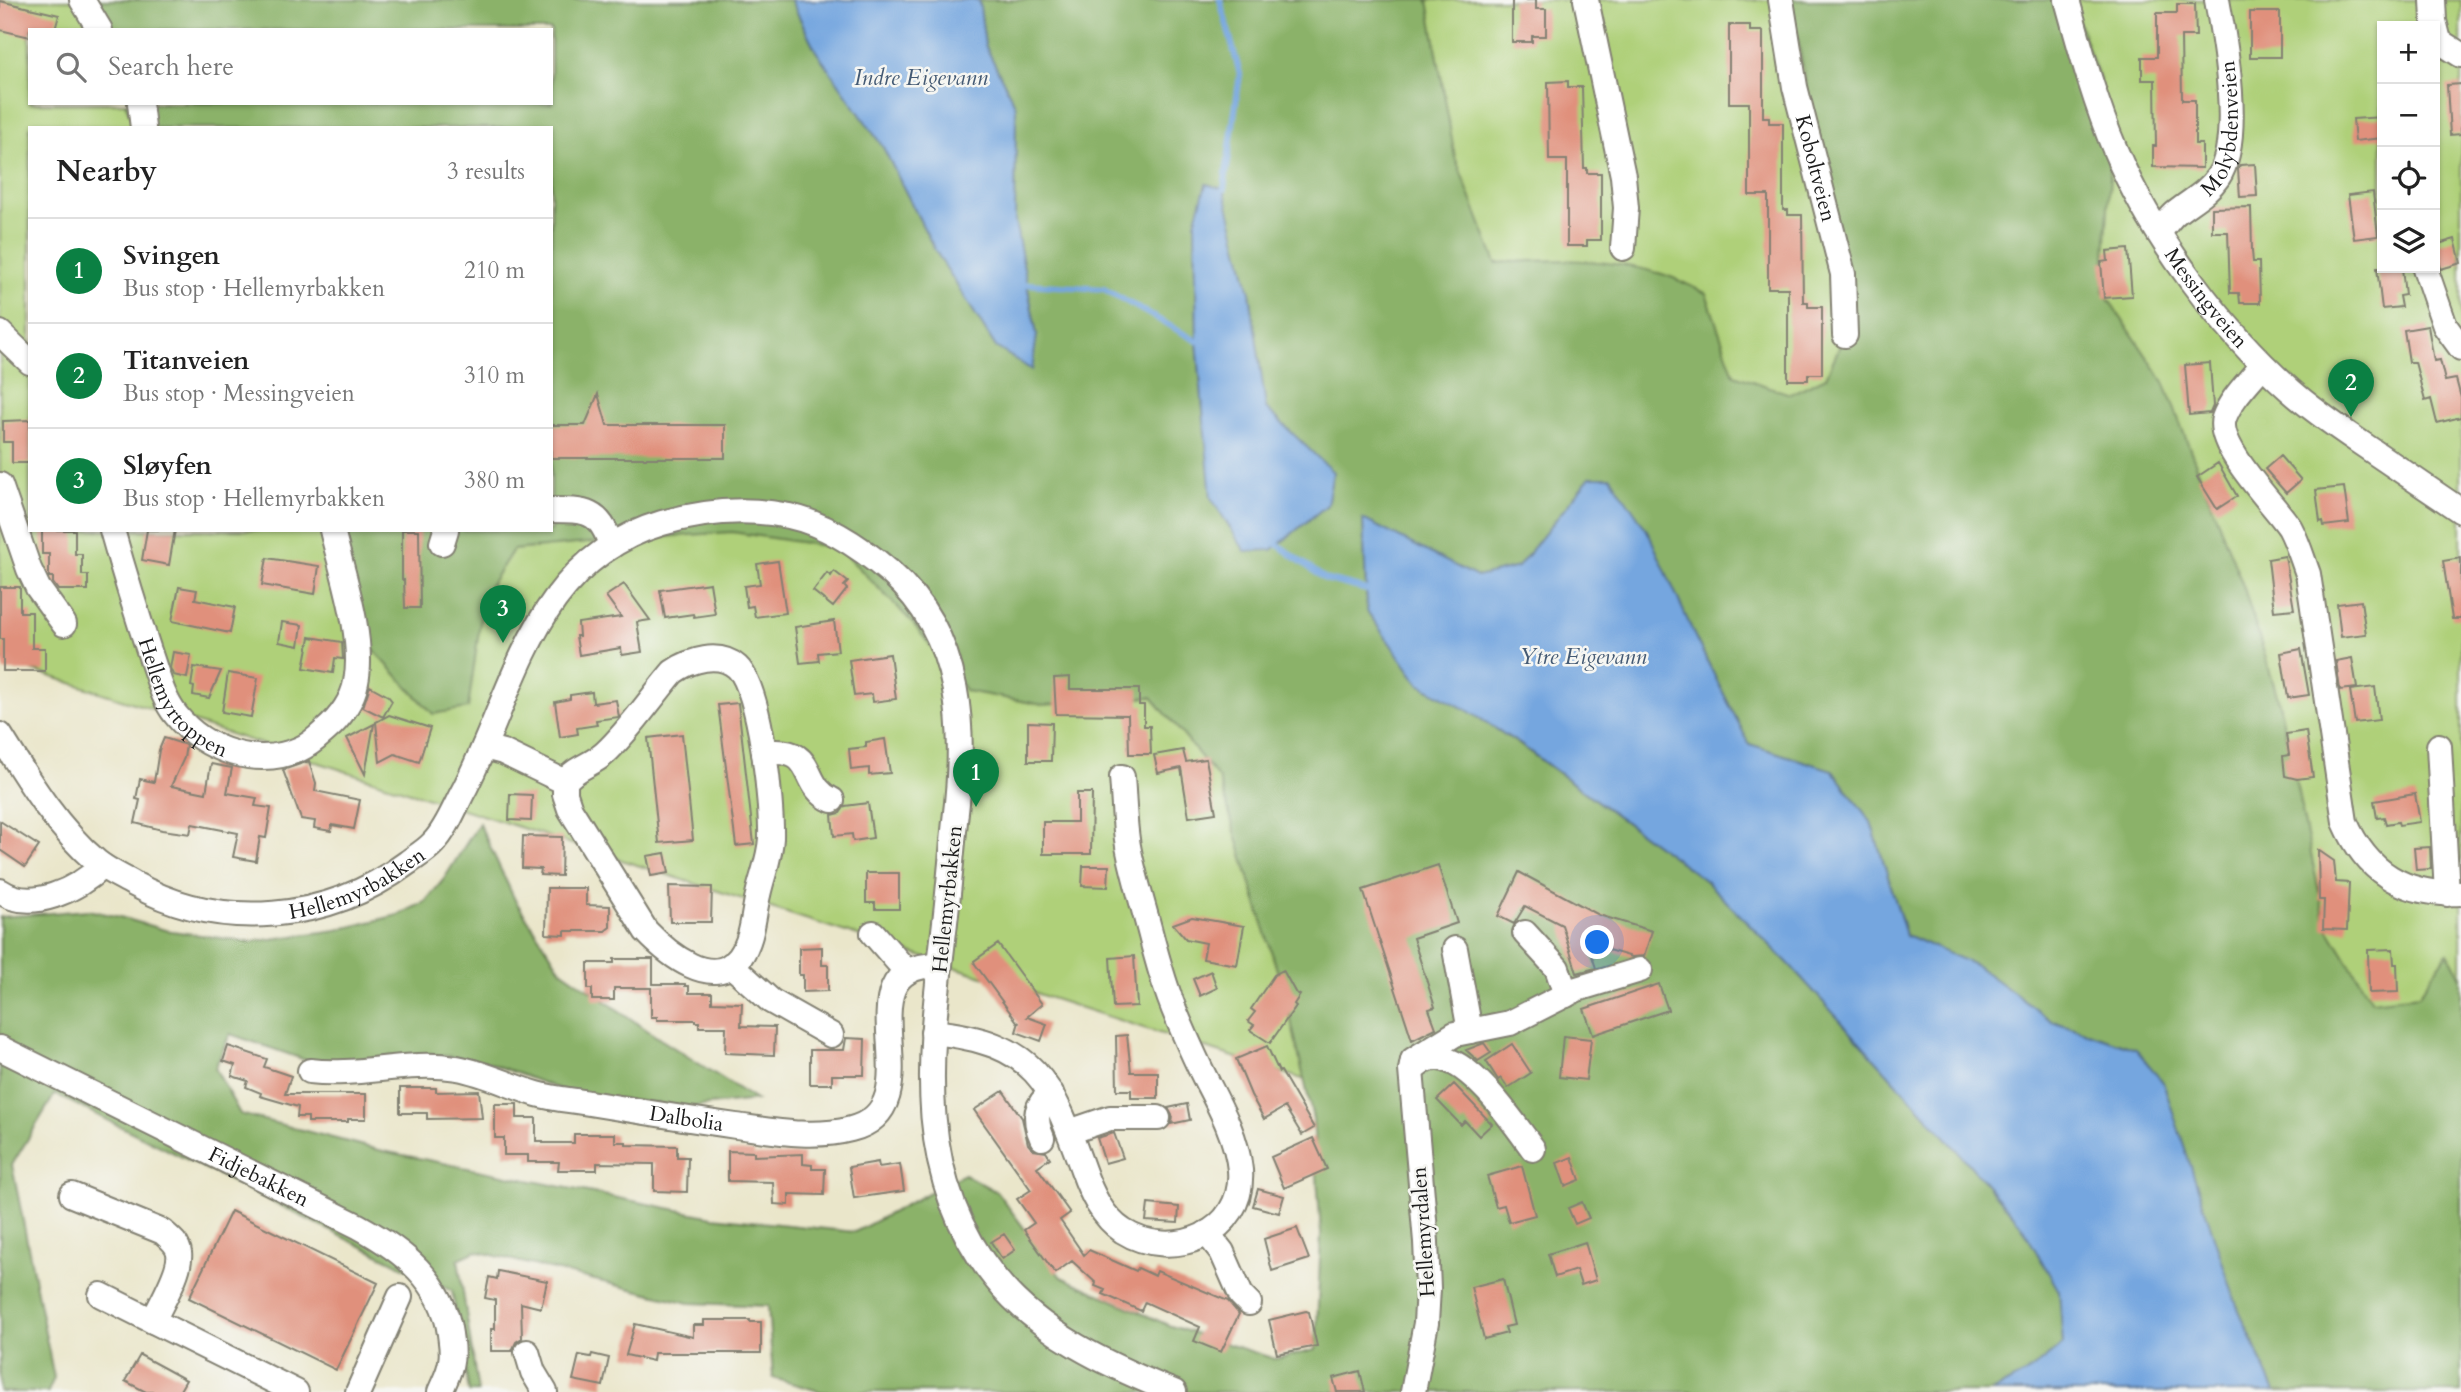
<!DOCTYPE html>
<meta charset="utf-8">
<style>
body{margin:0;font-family:Cardo,serif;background:#f6f6f6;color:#222}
.controls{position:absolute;right:21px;top:21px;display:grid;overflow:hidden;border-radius:0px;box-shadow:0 2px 5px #0004}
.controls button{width:63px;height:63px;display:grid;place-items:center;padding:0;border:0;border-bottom:2px solid #e0e0e0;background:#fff;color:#222;font:35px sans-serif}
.you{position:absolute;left:1598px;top:943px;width:24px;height:24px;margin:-18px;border:5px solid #fff;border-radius:50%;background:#1a73e8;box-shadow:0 0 0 10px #1a73e833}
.badge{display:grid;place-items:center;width:46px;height:46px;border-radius:50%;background:#0b8043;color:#fff;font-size:23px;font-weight:700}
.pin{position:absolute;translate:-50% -58px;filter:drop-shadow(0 2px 4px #0008)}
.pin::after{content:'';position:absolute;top:37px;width:24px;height:21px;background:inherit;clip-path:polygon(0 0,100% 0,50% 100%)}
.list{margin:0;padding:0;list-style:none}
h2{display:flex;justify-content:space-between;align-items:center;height:91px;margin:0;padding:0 28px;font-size:30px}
h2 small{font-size:23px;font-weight:400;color:#767676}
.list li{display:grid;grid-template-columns:46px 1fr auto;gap:21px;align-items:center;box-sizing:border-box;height:105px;padding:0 28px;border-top:2px solid #e0e0e0}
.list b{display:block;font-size:26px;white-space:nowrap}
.list p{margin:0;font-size:23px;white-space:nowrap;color:#767676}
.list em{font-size:23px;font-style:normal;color:#767676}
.icon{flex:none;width:38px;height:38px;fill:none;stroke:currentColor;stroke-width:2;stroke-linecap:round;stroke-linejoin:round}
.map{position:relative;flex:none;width:2461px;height:1392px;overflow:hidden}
.search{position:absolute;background:#fff;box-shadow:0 2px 5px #0004;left:28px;top:28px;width:525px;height:77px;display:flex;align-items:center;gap:18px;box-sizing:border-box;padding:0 24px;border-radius:0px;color:#767676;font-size:26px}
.panel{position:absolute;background:#fff;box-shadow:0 2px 5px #0004;left:28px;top:126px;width:525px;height:406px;border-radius:0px}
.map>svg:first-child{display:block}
.green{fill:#afd079;stroke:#66764a;stroke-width:2;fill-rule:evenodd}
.forest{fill:#8bb269;stroke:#546742;stroke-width:2;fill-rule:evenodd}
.water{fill:#75a6df;stroke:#48617e;stroke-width:2}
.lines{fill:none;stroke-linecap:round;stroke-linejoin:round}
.stream{stroke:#75a6df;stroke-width:6}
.building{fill:#e0907b}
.minor-casing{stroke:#838173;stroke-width:28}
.minor{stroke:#fff;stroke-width:24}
.labels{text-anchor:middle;stroke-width:5;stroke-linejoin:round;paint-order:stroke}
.street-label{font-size:21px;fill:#1c1c1c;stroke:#f6f6f2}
.water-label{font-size:23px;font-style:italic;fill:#445a74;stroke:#f6f6f2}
</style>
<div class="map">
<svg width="2461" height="1392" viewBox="0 0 2461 1392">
<rect width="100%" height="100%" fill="#f6f6f2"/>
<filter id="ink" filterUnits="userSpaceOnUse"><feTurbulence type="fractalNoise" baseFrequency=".0143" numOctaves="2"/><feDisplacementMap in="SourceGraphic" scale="14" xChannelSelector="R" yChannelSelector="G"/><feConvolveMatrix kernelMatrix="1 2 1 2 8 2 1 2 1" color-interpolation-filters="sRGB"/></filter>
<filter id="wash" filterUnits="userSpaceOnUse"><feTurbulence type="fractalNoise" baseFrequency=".00686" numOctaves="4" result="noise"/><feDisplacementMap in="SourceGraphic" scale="28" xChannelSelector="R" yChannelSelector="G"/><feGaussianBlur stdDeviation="1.57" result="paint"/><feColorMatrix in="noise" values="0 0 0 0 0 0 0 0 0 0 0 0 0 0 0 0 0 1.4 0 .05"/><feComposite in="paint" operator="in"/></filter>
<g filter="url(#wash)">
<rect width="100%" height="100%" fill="#eae6ca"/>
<path class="green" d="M0,0H2461V1392H2275L0,660ZM2382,26H2435V268H2382ZM30,30H551V103H30ZM30,128H551V530H30Z"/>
<path class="forest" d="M81,0H791L816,51L883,147L935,250L996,347L1037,335L1015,222L1016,107L985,45L979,0H1428L1455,157L1496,263C1553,259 1605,257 1662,274C1677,278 1691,287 1706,293L1734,375L1790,394L1826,377L1848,327L1791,0H2071L2100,81L2110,176L2103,291L2164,382L2244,588L2278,698L2326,925L2372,1001L2419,995L2448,953L2461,977V1392H2275L2237,1306L2136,1049L2052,1021L1977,966L1906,935L1871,822L1832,770L1749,744L1697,641L1590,477L1518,567L1477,577L1363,520L1367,611L1419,684L1467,710L1520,745L1706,881L1788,963L1944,1135L2020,1223L2060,1291L2063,1344L2025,1374L1992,1392H822L773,1378L768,1306L689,1303L476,1251L458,1259L478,1392H469L452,1291L55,1094L12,1165L54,1378L48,1392H0V917L88,910L120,917L165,930L249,942L337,930L398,915L425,902L444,879L479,823L515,900L561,970L657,1037L756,1100L691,1107L575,1095L484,1061L430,1054L311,1062L230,1034L215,1068L240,1114L383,1151L713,1217L855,1232L964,1174L997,1192L1061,1277L1168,1325L1275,1359L1316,1350L1321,1234L1313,1119L1287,1003L1219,779L1152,697L1043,705L966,691L911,621L839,548L732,532L620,540L513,550L484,595L468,708L433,714L366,642L334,530H551V128H136L125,103H551V30H92ZM1207,184L1224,190L1250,293L1266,408L1333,473L1327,505L1272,550L1205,433L1197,341L1195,223Z"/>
<path class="water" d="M791,0H979L985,45L1016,107L1015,222L1037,335L1032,370L996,347L935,250L883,147L816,51Z
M1206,184L1224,189L1250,293L1266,408L1333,472L1327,505L1272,550L1245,551L1211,498L1205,433L1197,341L1195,223Z
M1590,477H1611L1648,532L1697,641L1749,744L1832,770L1871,822L1906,935L1977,966L2052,1021L2136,1049L2163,1082L2237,1306L2275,1392H1992L2025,1374L2063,1344L2059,1291L2020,1223L1944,1135L1788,963L1706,881L1521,745L1467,710L1419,684L1367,611L1363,519L1477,577L1518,567Z"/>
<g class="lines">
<path class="stream" d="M1220,0L1240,74L1224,189
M1027,284L1104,289L1197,341
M1277,544L1325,579L1367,590"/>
</g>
<g id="blocks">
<path class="building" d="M1512,0H1536V9H1546V36H1532V42H1512Z
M0,1L59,15L55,30H30V37L0,30Z
M2177,4H2195L2196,36H2181L2182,100H2195V144H2202V168L2153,167V146H2156L2155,80H2142V57H2157V13H2177Z
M2250,12H2280V57H2250Z
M1729,25H1750V31H1763V117H1769V123H1783V210H1788V215H1802L1803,302H1808V307H1822V374H1808V380H1788V288H1768V195H1749V103H1729Z
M1568,81V87H1582L1584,168H1587V173H1601V240H1587V246H1567V160H1549L1548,82Z
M2461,84V134L2450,135L2447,85Z
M2382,117V138L2355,141L2353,119Z
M2255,164L2257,196L2240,197L2238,169L2240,165Z
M2373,192L2378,236L2354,239L2348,195Z
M2251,207L2252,251L2253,262H2259L2260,303H2240L2239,293H2230L2228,232H2212V208Z
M2455,239L2461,263L2441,269L2435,245Z
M2128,249L2132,296L2104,298L2101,262L2108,261L2107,251Z
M2377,268H2402L2405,295L2399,296L2401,307L2382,309Z
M2428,326L2434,361L2440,360L2445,381L2456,379L2461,398V417L2437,423L2431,399L2425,401L2415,362H2409L2404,330Z
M2210,363L2213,406L2210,413L2189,415L2185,365Z
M598,394L607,425H725V458H551V425H585Z
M30,420V463H12V442H3V421Z
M2280,456L2301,480L2286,493L2265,469Z
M2218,463L2237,496L2217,509L2197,477Z
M2344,487L2349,523L2324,526L2323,521L2320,522L2316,490Z
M42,530H75V554H82V575H88V590H58L53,583V577H49V554H42Z
M147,530H175L169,565L142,560Z
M402,530H419L420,608H405L404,580H402Z
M2285,556L2294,609L2274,611L2268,559Z
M267,558L319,566L315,594L262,585Z
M2461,558V619H2452L2443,561Z
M778,561L786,613L755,617L753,606L747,607L744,586L760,584L757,564Z
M834,571L848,582L844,586L847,589L833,607L813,591L827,573L831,576Z
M710,583L715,614L694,617L693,614L665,618L660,590Z
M624,584L650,620L637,622L642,652L622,655L621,648L579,655L576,636H579L578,623L621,617L606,596Z
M0,587H20V612H32V648H45V671H3V639H0Z
M179,587L197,590L195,599L235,607L230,633L172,621Z
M2361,601L2366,634L2341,637L2337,604Z
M834,621L838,651L818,653L819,661L800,663L795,627Z
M282,622L302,625L299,646L279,642Z
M310,637L342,642L343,659L335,658L333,673L304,668Z
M2301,649L2309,695L2288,698L2281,653Z
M173,652L191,655L187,678L173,675L170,668Z
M890,654L896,699L873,702L872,694L854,696L849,660Z
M2352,658L2357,688L2340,690L2336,661Z
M194,667L221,671L209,698L193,695L194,687L191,686Z
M228,673L258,678L251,717L222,712Z
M1070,677V689H1139V705H1144V726H1150L1151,754H1129L1128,715L1056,714L1054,678Z
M370,686L388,696L392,701L383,717L363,707Z
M2375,687L2379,720L2355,723L2350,690Z
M592,692L593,703L616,700L619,717L596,720L597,725L577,728L578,734L560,737L555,702L570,699V695Z
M738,703L754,844L736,846L718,705Z
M389,715L430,728L419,762L395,754L380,762L376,722Z
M1028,722L1052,723L1051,761H1028Z
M374,724L365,774L347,738Z
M2306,731L2313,777L2297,779L2285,776L2283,756L2289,755L2286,734Z
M682,734L693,840L659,843L648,738Z
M164,738L186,745L184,758L171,786L206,793L211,764L232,768L227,793L257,798L255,806L271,808L266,838L260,837L256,861L233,857L238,833L192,824L190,834L162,830L135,823L140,800L136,799L140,779L154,782L159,750Z
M885,739L890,773L869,775V768L851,770L849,749L866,747V742Z
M1183,750L1186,762L1206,759L1216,813L1189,817L1181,768L1158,773L1154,755Z
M309,761L316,783L315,791L360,800L354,829L332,825L331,831L314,828L315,821L301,819L283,770Z
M1077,793H1092L1091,854H1043V822H1077Z
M510,794L532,795L531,821L509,820Z
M2415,794L2420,822L2399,825L2398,822L2386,824L2384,817L2377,818L2374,801Z
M868,803L873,838L853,841L852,834L834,836L832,815L840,813L845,806Z
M0,821L39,846L25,867L0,850Z
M523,836L562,837L561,876L540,875L541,869L522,868Z
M2430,847L2431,869L2416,870L2414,848Z
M2318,850L2334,861L2336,882L2349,883L2347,930L2323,929L2324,900H2319Z
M665,853L669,873L651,876L647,856Z
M1438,865L1457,923L1413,938L1435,1007L1429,1009L1436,1028L1412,1040L1363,890Z
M1083,866H1109L1108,887L1082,886Z
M1519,872L1599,915L1652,931L1644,956L1632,957L1588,944L1596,968L1577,973L1562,925L1525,906L1514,924L1498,916Z
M866,873H899V909H875V903H866Z
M669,886L712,887L711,922H670Z
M547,888H586V905L610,906V927L605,931H565V935L546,934Z
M1192,917L1244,926L1237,965L1203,959L1206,943L1186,939L1173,924Z
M998,944L1042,1004L1027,1017L1047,1024L1041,1041L1016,1032L1019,1022L1018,1023L975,964L974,961Z
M822,947V965H828V991L803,992V975H799V948Z
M2393,949L2394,964H2397L2398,992L2369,993L2368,950Z
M1134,956L1137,1006L1113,1007L1110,958Z
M614,959H653V984H685V986H689V993H712V1002L742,1003L741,1026L775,1027L774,1055L725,1053L726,1027H699V1022H696V1020H657V1017H651V988H614V1000H592V989H588V963H614Z
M1283,970L1295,992L1300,995L1294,1004L1296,1006L1270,1043L1250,1030L1254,1025L1248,1021L1255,1012L1251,1009L1274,975Z
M1211,971L1217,988L1200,996L1193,979Z
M1659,984L1668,1010L1593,1035L1584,1009Z
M1127,1035L1131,1072H1158V1098H1131V1090H1117L1116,1036Z
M1563,1036L1591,1039L1586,1080L1559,1077Z
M846,1038L865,1039L864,1075H832V1084H810V1050H844Z
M1484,1043L1491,1053L1478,1061L1466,1050Z
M1512,1044L1531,1073L1508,1088L1501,1078L1498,1080L1486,1061Z
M228,1046L267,1059L264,1067L291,1076L285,1094H366V1119H348V1122H308V1117H297L298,1107L260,1096L261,1093L246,1087L248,1081L232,1076L235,1065L223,1061Z
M1267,1046L1279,1072L1281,1071L1314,1128L1302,1135L1285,1107L1264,1119L1251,1095L1236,1059Z
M1454,1084L1492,1124L1479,1136L1465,1121L1461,1125L1437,1100Z
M400,1088H436V1092L479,1091L482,1118L427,1119V1113H400Z
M1003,1091L1022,1118L1028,1144L1033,1150L1046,1152L1050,1158L1037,1167L1070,1213L1060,1220L1084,1255L1089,1250L1136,1271L1138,1268L1155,1276L1157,1271L1228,1301L1239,1314L1221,1352L1194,1341L1200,1327L1145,1302L1141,1311L1103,1294L1105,1290L1095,1286L1096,1283L1072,1261L1055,1273L1024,1230L1034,1223L1017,1199L1031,1190L974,1110Z
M495,1104H517V1118H536V1141H543V1143H574V1134H615V1142H626V1145L677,1146V1157H688L687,1192L654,1191V1164L597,1163V1170H558L559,1162H528V1155H504V1138H495Z
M1187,1104L1190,1120L1171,1124L1173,1117L1168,1108Z
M1114,1133L1123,1158L1105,1163L1097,1138Z
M1313,1138L1327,1169L1284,1188L1271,1157Z
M728,1151L754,1152V1156L803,1154V1164L812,1165V1169H825L824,1195L789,1194V1205L774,1204L773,1182L728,1181Z
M1572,1157L1580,1180L1565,1186L1557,1163Z
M878,1162L879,1167L900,1164L904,1191L854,1198L849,1167Z
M1522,1166L1535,1215L1509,1222L1504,1205L1496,1207L1487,1176Z
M1258,1189L1284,1196L1279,1213L1253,1206Z
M1582,1202L1589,1218L1575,1224L1568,1208Z
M1148,1204L1179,1207L1178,1223L1146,1221Z
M231,1211L378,1283L336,1370L189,1298Z
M1297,1228L1309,1259L1272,1271L1264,1239Z
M1004,1234L1015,1250L1002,1259L991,1242Z
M1585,1242L1596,1280L1581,1285L1576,1270L1555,1277L1548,1254Z
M498,1271L547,1281L541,1308L521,1303L522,1338L516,1342L512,1351H491V1329H495V1300L485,1298L489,1277L497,1279Z
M1503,1279L1514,1325L1505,1327L1507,1333L1484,1339L1471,1287Z
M1306,1311L1309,1312L1317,1346L1277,1354L1269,1320Z
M704,1320H750V1322H761V1353H654L653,1361L626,1355L635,1324L693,1337V1325H704Z
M592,1354L609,1358L603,1386L573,1380L579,1355L591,1357Z
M140,1355L186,1380L179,1392H146L125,1381Z
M1360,1371L1365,1392H1337L1333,1378Z"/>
</g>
</g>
<g filter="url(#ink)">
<use href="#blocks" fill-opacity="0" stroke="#838173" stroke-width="2"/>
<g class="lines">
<defs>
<g id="minor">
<path d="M82,0L100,30"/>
<path d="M1586,0L1623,176L1626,208L1623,248"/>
<path id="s1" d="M1781,0L1795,87L1843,274L1845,335"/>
<path id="s2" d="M2067,0C2081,51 2095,103 2116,152C2152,237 2222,330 2291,391C2318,415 2348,434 2377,454C2405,473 2433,492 2461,511"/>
<path d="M2433,0L2434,21L2439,41L2461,55"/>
<path d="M140,103L143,128"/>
<path id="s3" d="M2159,232C2165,226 2170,217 2177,212C2192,200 2207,193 2218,177C2243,140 2225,43 2217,0"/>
<path d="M2425,268L2445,326L2461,348"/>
<path d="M0,333L30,362"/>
<path d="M2262,365C2250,381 2231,398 2224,418C2215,446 2274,504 2290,528C2298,543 2302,558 2308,574L2345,822C2367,873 2405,896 2461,893"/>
<path d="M0,485L29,569L38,588L64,624"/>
<path d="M551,510C585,510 601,510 611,546"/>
<path id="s4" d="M112,530C124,573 137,615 151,657C158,677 163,699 176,715C205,751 257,768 300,749C310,745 318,737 326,730C340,718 353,700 356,682C365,640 342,572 332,530"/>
<path d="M442,543L446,530"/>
<path id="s5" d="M0,735C28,780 56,827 97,862C108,871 122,877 134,884C221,932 328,922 407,863C415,857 426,851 433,843C447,829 455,806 465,788C517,685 534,561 662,523C704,511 746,507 789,516C826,524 863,549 891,573C964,637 966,733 955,821C951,860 948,900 943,939C929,1058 914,1177 995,1278C1039,1334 1110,1366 1174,1392"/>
<path d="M2439,746L2447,894"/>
<path d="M484,747L503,752L565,782V794L570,809L646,931C667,953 713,992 740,957C753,939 753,916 758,895C762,876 770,858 771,838C772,806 761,688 737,667C719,651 690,660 673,672C651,698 629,731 605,753C592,765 574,768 565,782"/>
<path d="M764,753C819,745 799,786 832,800"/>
<path d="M0,891C32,913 78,889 102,866"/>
<path d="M873,933L907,972"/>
<path d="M1525,933L1557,968L1566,995"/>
<path d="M1455,949L1470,1031"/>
<path d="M731,965L771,1001L831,1035"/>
<path d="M933,1032C1036,1043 1051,1081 1083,1170C1091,1193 1102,1217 1123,1231C1172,1262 1245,1234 1240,1170C1237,1139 1221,1109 1207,1082C1196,1061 1187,1040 1178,1019C1165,989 1157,959 1149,928C1142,901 1133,873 1128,846C1124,823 1124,800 1122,777"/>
<path id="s6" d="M0,1048L358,1226C402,1250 443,1281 450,1334C451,1343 453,1352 451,1361C450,1372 444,1382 440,1392"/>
<path d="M1414,1068C1422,1062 1428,1057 1439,1058C1473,1062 1514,1123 1533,1149"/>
<path id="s7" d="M310,1071C359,1077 407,1060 457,1068C485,1073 510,1086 537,1094C554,1099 572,1100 589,1103C638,1111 687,1119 736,1126C773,1131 814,1139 851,1129C941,1106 834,965 939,965"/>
<path d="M1069,1132L1110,1118H1158"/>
<path d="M1042,1138C1034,1120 1035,1105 1051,1093"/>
<path d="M72,1195L163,1232C170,1238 178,1244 179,1253C182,1270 160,1305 153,1321L296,1392"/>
<path d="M1207,1233L1222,1252L1241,1295L1249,1303"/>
<path d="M101,1295L153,1321"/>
<path d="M527,1352L533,1372L545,1392"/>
<path d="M358,1392L400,1297"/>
<path d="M1413,1392L1426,1323L1428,1288L1426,1242L1411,1070L1413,1060L1455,1034L1510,1023L1577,989L1640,970"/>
</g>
</defs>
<use href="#minor" class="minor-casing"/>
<use href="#minor" class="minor"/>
</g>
</g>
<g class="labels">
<g class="street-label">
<text dy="7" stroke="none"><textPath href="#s3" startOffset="130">Molybdenveien</textPath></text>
<text dy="7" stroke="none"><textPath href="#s1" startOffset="172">Koboltveien</textPath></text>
<text dy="7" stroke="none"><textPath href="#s2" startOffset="332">Messingveien</textPath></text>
<text dy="7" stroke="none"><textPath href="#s4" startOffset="186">Hellemyrtoppen</textPath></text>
<text dy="7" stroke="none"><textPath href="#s5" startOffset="438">Hellemyrbakken</textPath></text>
<text transform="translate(947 899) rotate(-84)" y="7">Hellemyrbakken</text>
<text dy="7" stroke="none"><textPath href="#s7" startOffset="383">Dalbolia</textPath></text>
<text dy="7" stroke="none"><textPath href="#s6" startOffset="289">Fidjebakken</textPath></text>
<text transform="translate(1423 1232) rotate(-94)" y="7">Hellemyrdalen</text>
</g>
<g class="water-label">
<text x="921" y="85">Indre Eigevann</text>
<text x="1583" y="664">Ytre Eigevann</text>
</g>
</g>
</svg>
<div class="controls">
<button>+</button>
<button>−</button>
<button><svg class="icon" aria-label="locate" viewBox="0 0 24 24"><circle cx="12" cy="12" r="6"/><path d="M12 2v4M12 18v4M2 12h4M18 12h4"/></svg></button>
<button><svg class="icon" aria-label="layers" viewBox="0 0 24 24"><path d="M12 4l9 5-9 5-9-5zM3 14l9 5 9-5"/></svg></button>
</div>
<div class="you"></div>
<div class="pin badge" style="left:976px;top:807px">1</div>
<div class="pin badge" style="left:2351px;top:417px">2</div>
<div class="pin badge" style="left:503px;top:643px">3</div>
<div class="search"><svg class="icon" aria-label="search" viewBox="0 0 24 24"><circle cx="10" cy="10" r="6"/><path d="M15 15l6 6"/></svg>Search here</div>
<section class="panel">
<h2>Nearby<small>3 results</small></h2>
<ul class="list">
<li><span class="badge">1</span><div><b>Svingen</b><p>Bus stop · Hellemyrbakken</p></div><em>210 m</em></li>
<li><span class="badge">2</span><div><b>Titanveien</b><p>Bus stop · Messingveien</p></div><em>310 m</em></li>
<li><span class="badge">3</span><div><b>Sløyfen</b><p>Bus stop · Hellemyrbakken</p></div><em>380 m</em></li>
</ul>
</section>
</div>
